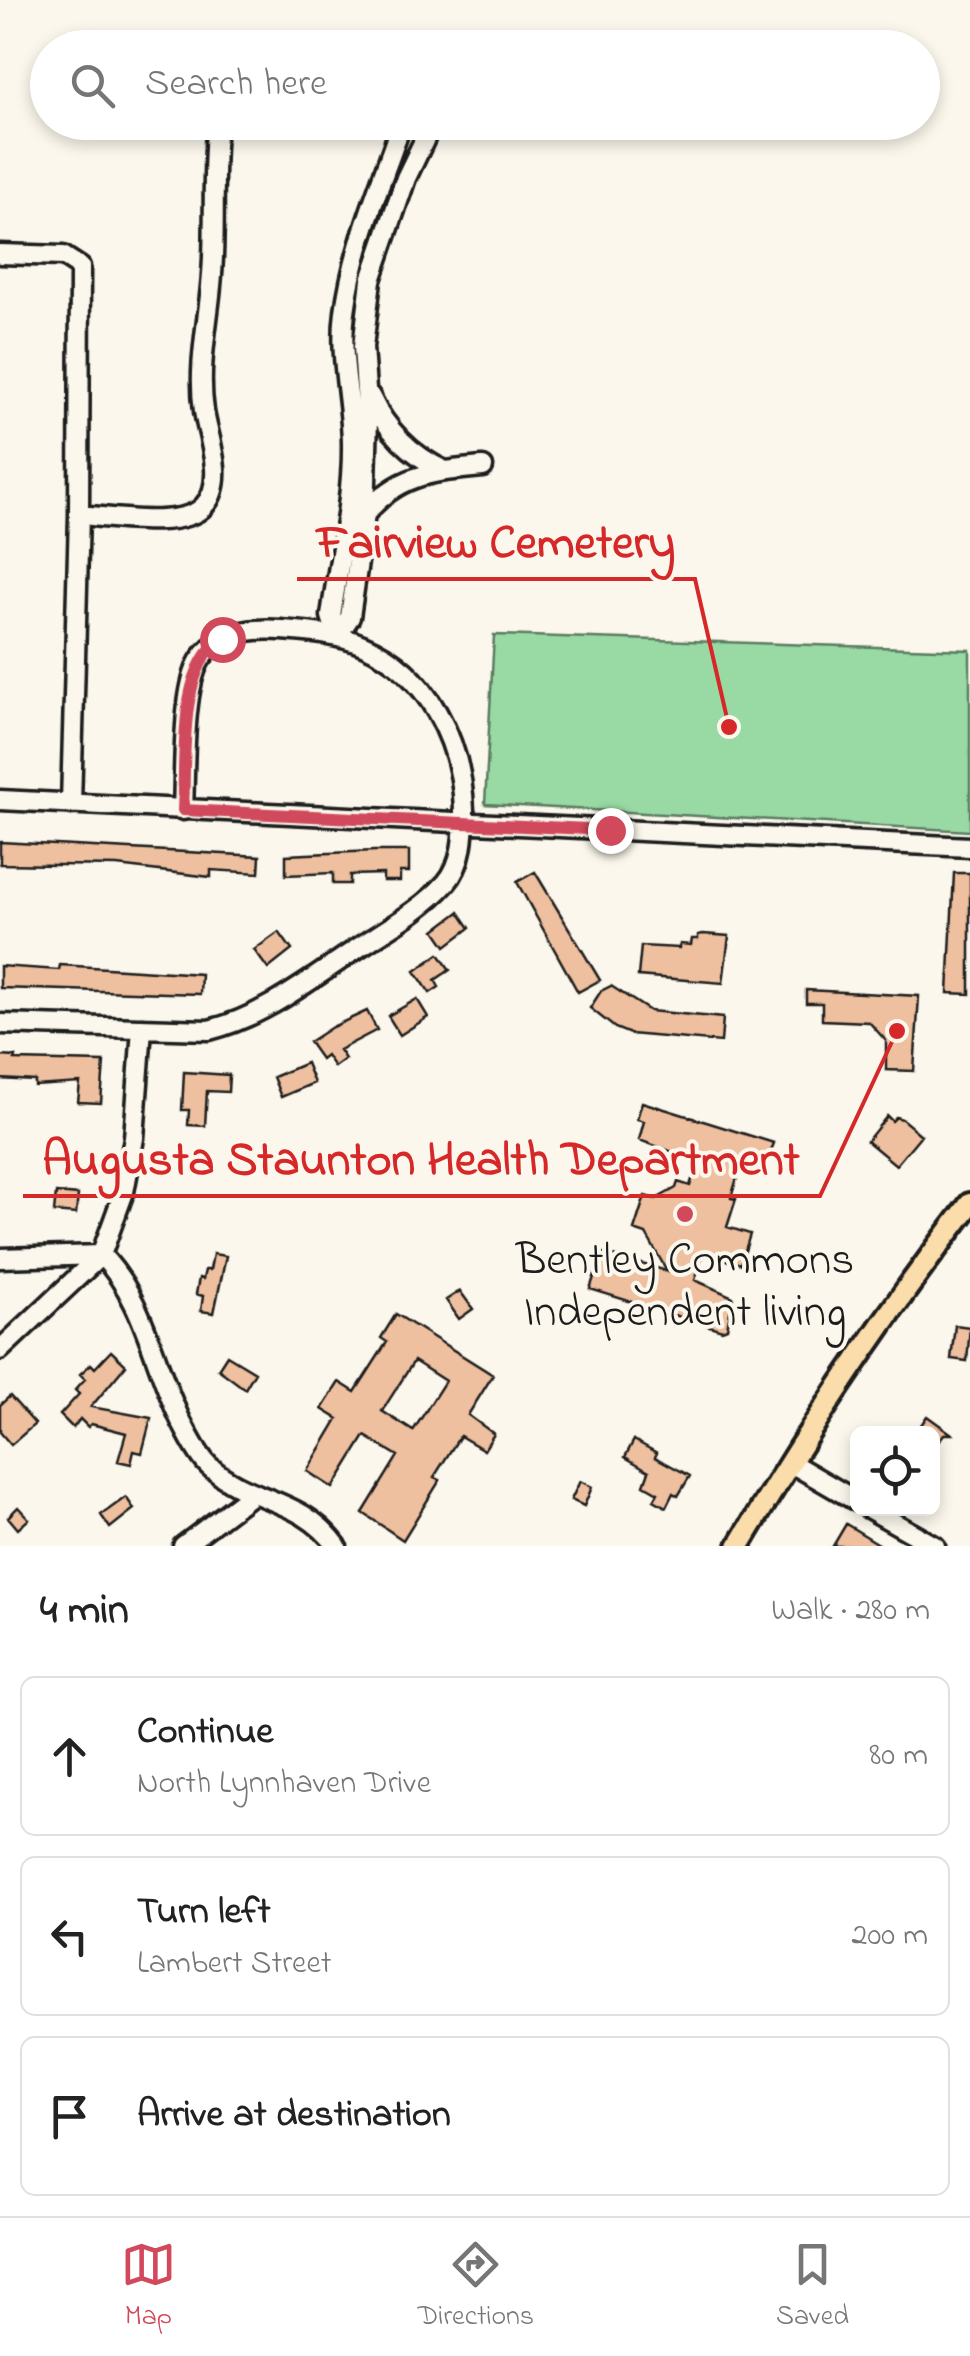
<!DOCTYPE html>
<meta charset="utf-8">
<style>
body{margin:0;font-family:"Indie Flower",sans-serif;background:#f2f2f2;color:#222}
.controls{position:absolute;right:30px;bottom:30px;display:grid;overflow:hidden;border-radius:15px;box-shadow:0 5px 15px #0003}
.controls button{width:90px;height:90px;display:grid;place-items:center;padding:0;border:0;border-bottom:2px solid #e0e0e0;background:#fff;color:#222;font:50px sans-serif}
.stop{position:absolute;width:30px;height:30px;margin:-22px;border:8px solid #d1495b;border-radius:50%;background:#fff}
.stop.end{background:#d1495b;border-color:#fff;box-shadow:0 2px 10px #0008}
.list{margin:0;padding:0;list-style:none}
h2{display:flex;justify-content:space-between;align-items:center;height:130px;margin:0;padding:0 40px;font-size:42px}
h2 small{font-size:32px;font-weight:400;color:#767676}
.list li{display:grid;grid-template-columns:65px 1fr auto;gap:30px;align-items:center;box-sizing:border-box;height:160px;margin:0 20px 20px;padding:0 20px;border:2px solid #e0e0e0;border-radius:15px}
.list b{display:block;font-size:38px;white-space:nowrap}
.list p{margin:0;font-size:32px;white-space:nowrap;color:#767676}
.list em{font-size:32px;font-style:normal;color:#767676}
.icon{flex:none;width:55px;height:55px;fill:none;stroke:currentColor;stroke-width:2;stroke-linecap:round;stroke-linejoin:round}
.map{position:relative;flex:none;width:970px;height:1546px;overflow:hidden}
.search{position:absolute;background:#fff;box-shadow:0 5px 15px #0003;left:30px;right:30px;top:30px;height:110px;display:flex;align-items:center;gap:25px;box-sizing:border-box;padding:0 35px;border-radius:55px;color:#767676;font-size:38px}
.sheet{height:670px;background:#fff}
nav{display:flex;justify-content:space-around;align-items:center;box-sizing:border-box;height:140px;border-top:2px solid #e0e0e0;background:#fff;font-size:28px;color:#767676}
nav a{display:grid;justify-items:center;gap:5px}
nav .on{color:#d1495b}
.map>svg:first-child{display:block}
.green{fill:#99daa4;stroke:#5a7b60;stroke-width:2.5}
.building{fill:#efc09f;stroke:#1c1c1c;stroke-width:2.5;fill-rule:evenodd}
.lines{fill:none;stroke-linecap:round;stroke-linejoin:round}
.minor-casing{stroke:#1c1c1c;stroke-width:25}
.major-casing{stroke:#1c1c1c;stroke-width:28}
.minor{stroke:#fbf7ec;stroke-width:18}
.major{stroke:#fbddab;stroke-width:20}
.route{stroke:#d1495b;stroke-width:12}
.poi-dot{fill:#d1495b;stroke:#fbf7ec;stroke-width:4}
.labels{text-anchor:middle;stroke-width:8;stroke-linejoin:round;paint-order:stroke}
.poi-label{font-size:45px;fill:#1c1c1c;stroke:#fbf7ec}
.leader{fill:none;stroke:#d62828;stroke-width:4}
.callout-dot{fill:#d62828;stroke:#fbf7ec;stroke-width:4}
.callout-label{font-size:48px;text-anchor:middle;font-weight:bold;fill:#d62828;stroke:#fbf7ec;stroke-width:8;stroke-linejoin:round;paint-order:stroke}
</style>
<div class="map">
<svg width="970" height="1546" viewBox="0 0 970 1546">
<rect width="100%" height="100%" fill="#fbf7ec"/>
<filter id="ink" filterUnits="userSpaceOnUse"><feTurbulence type="fractalNoise" baseFrequency=".01" numOctaves="2"/><feDisplacementMap in="SourceGraphic" scale="20" xChannelSelector="R" yChannelSelector="G"/><feConvolveMatrix kernelMatrix="1 2 1 2 8 2 1 2 1" color-interpolation-filters="sRGB"/></filter>
<g filter="url(#ink)">
<path class="green" d="M494,635L970,650V831L485,804Z"/>
<path class="building" d="M0,842L260,856L259,873L211,870V877L117,866L0,864Z
M375,851H409V872H400V881H383V874L350,875V884H333V873L286,875V855Z
M535,872L600,980L578,992L517,882Z
M954,873H970V994L948,993Z
M459,912L470,928L446,946L435,930Z
M279,932L292,950L268,969L254,950Z
M703,934L729,936L723,983L638,976L641,946L679,948L680,944L691,945L692,939H698V935Z
M439,954L450,970L435,980L439,987L430,993L415,971Z
M60,965L201,974L200,994L0,988V966L59,970Z
M611,986L650,1011L723,1018L721,1042L630,1034L615,1028L590,1008L601,991Z
M806,990L919,996L914,1071L886,1070V1041L869,1022L822,1020V1003H806Z
M417,999L428,1017L400,1035L388,1016Z
M367,1011L377,1030L339,1050L345,1059L334,1067L326,1055L321,1059L309,1042L332,1027Z
M0,1056L16,1057L15,1060L104,1062L101,1103L78,1102L80,1083L35,1086V1081L0,1079Z
M306,1063L314,1083L281,1097L273,1077Z
M184,1072L229,1075L228,1092L207,1091L205,1126L188,1125L189,1110H182Z
M642,1102L774,1143L762,1175L757,1177L739,1171L731,1198L736,1199L727,1227L750,1234L741,1264L703,1254L695,1280L733,1297L727,1328L722,1330L590,1289L602,1253L667,1271L646,1234L634,1230L645,1196L656,1199L676,1188L678,1182L690,1186L698,1161L639,1140L644,1121L637,1119Z
M887,1116L892,1121L896,1117L902,1119L921,1135L896,1165L867,1141Z
M56,1193L78,1195L76,1214L54,1212Z
M213,1254L226,1256L214,1313L201,1311L203,1296L196,1294L199,1278L203,1279L205,1270H210Z
M460,1291L473,1309L459,1319L446,1300Z
M396,1314L493,1375L468,1415L494,1434L484,1450L460,1436L434,1477L440,1480L403,1540L363,1513L398,1456L365,1436L333,1488L307,1471L338,1419L322,1409L339,1382L355,1392L387,1342L381,1338ZM414,1361L445,1381L413,1431L382,1411Z
M955,1325L970,1327L967,1361L951,1359Z
M111,1351L126,1365L91,1407L151,1418L142,1453L134,1451L131,1464L118,1461L126,1433L91,1424L88,1427L80,1419L73,1428L60,1415L79,1394L75,1390L85,1379L80,1374L91,1364L95,1368Z
M227,1355L255,1372L245,1389L218,1369Z
M10,1396L35,1424L11,1445L0,1432V1405Z
M927,1416L952,1434H944L932,1450V1434H915Z
M634,1440L657,1453L655,1457L690,1476L678,1496L673,1493L666,1507L654,1500L658,1493L644,1485L649,1471L625,1457Z
M580,1481L592,1487L584,1506L571,1500Z
M126,1497L134,1509L110,1528L101,1515Z
M18,1507L29,1519L18,1529L8,1517Z
M846,1524L882,1546H833Z"/>
<g class="lines">
<defs>
<path id="minor" d="M216,48V46
M0,254L63,256L80,267L79,515L71,804
M370,396C386,430 411,455 445,471
M361,514H365C400,473 433,472 483,467
M79,515C110,517 183,530 204,506C227,481 208,439 204,411C197,365 209,320 212,274C216,224 211,173 217,122
M337,636L350,617L365,514L368,418L363,347L371,280L406,178L433,122
M337,636L331,616C339,559 353,500 352,442C351,398 339,356 345,312C353,247 381,184 402,122
M0,800L970,847
M0,1024L209,1030C263,1017 310,980 355,950C385,930 422,910 446,883C463,864 464,834 464,810C462,743 428,672 363,645C337,634 308,632 281,630C250,628 218,632 200,660C182,690 185,772 183,810
M0,1258L101,1255C146,1300 155,1372 184,1427C191,1440 198,1455 209,1466C251,1504 300,1496 337,1546
M0,1350L101,1255L124,1192L134,1138L142,1028
M791,1463L858,1502
M868,1508L935,1546
M183,1546L252,1494"/>
<path id="major" d="M739,1546C809,1428 886,1313 970,1204"/>
</defs>
<use href="#minor" class="minor-casing"/>
<use href="#major" class="major-casing"/>
<use href="#minor" class="minor"/>
<use href="#major" class="major"/>
</g>
</g>
<g class="lines" filter="url(#ink)">
<path class="route" d="M222,639C177,667 186,761 183,810L610,830"/>
</g>
<circle class="poi-dot" cx="685" cy="1214" r="10"/>
<g class="labels">
<g class="poi-label">
<text x="685" y="1273">Bentley Commons<tspan x="685" dy="52">Independent living</tspan></text>
</g>
</g>
<path class="leader" d="M729 727L695 579H297M897 1031L820 1196H23"/>
<g class="callout-dot">
<circle cx="729" cy="727" r="10"/>
<circle cx="897" cy="1031" r="10"/>
</g>
<g class="callout-label">
<text x="496" y="557">Fairview Cemetery</text>
<text x="421" y="1174">Augusta Staunton Health Department</text>
</g>
</svg>
<div class="controls">
<button><svg class="icon" aria-label="locate" viewBox="0 0 24 24"><circle cx="12" cy="12" r="6"/><path d="M12 2v4M12 18v4M2 12h4M18 12h4"/></svg></button>
</div>
<div class="stop" style="left:222px;top:639px"></div>
<div class="stop end" style="left:610px;top:830px"></div>
<div class="search"><svg class="icon" aria-label="search" viewBox="0 0 24 24"><circle cx="10" cy="10" r="6"/><path d="M15 15l6 6"/></svg>Search here</div>
</div>
<section class="sheet">
<h2>4 min<small>Walk · 280 m</small></h2>
<ul class="list">
<li><svg class="icon" aria-label="ahead" viewBox="0 0 24 24"><path d="M12 20V5M6 11l6-6 6 6"/></svg><div><b>Continue</b><p>North Lynnhaven Drive</p></div><em>80 m</em></li>
<li><svg class="icon" aria-label="left" viewBox="0 0 24 24"><path d="M17 20v-9H6M10 6l-5 5 5 5"/></svg><div><b>Turn left</b><p>Lambert Street</p></div><em>200 m</em></li>
<li><svg class="icon" aria-label="arrive" viewBox="0 0 24 24"><path d="M6 21V4h12l-3 4 3 4H6"/></svg><div><b>Arrive at destination</b></div></li>
</ul>
</section>
<nav>
<a class="on"><svg class="icon" aria-label="map" viewBox="0 0 24 24"><path d="M3 6l6-2 6 2 6-2v14l-6 2-6-2-6 2zM9 4v14M15 6v14"/></svg>Map</a>
<a><svg class="icon" aria-label="directions" viewBox="0 0 24 24"><path d="M12 3l9 9-9 9-9-9zM9 14v-3h6M13 9l2 2-2 2"/></svg>Directions</a>
<a><svg class="icon" aria-label="saved" viewBox="0 0 24 24"><path d="M7 4h10v16l-5-4-5 4z"/></svg>Saved</a>
</nav>
